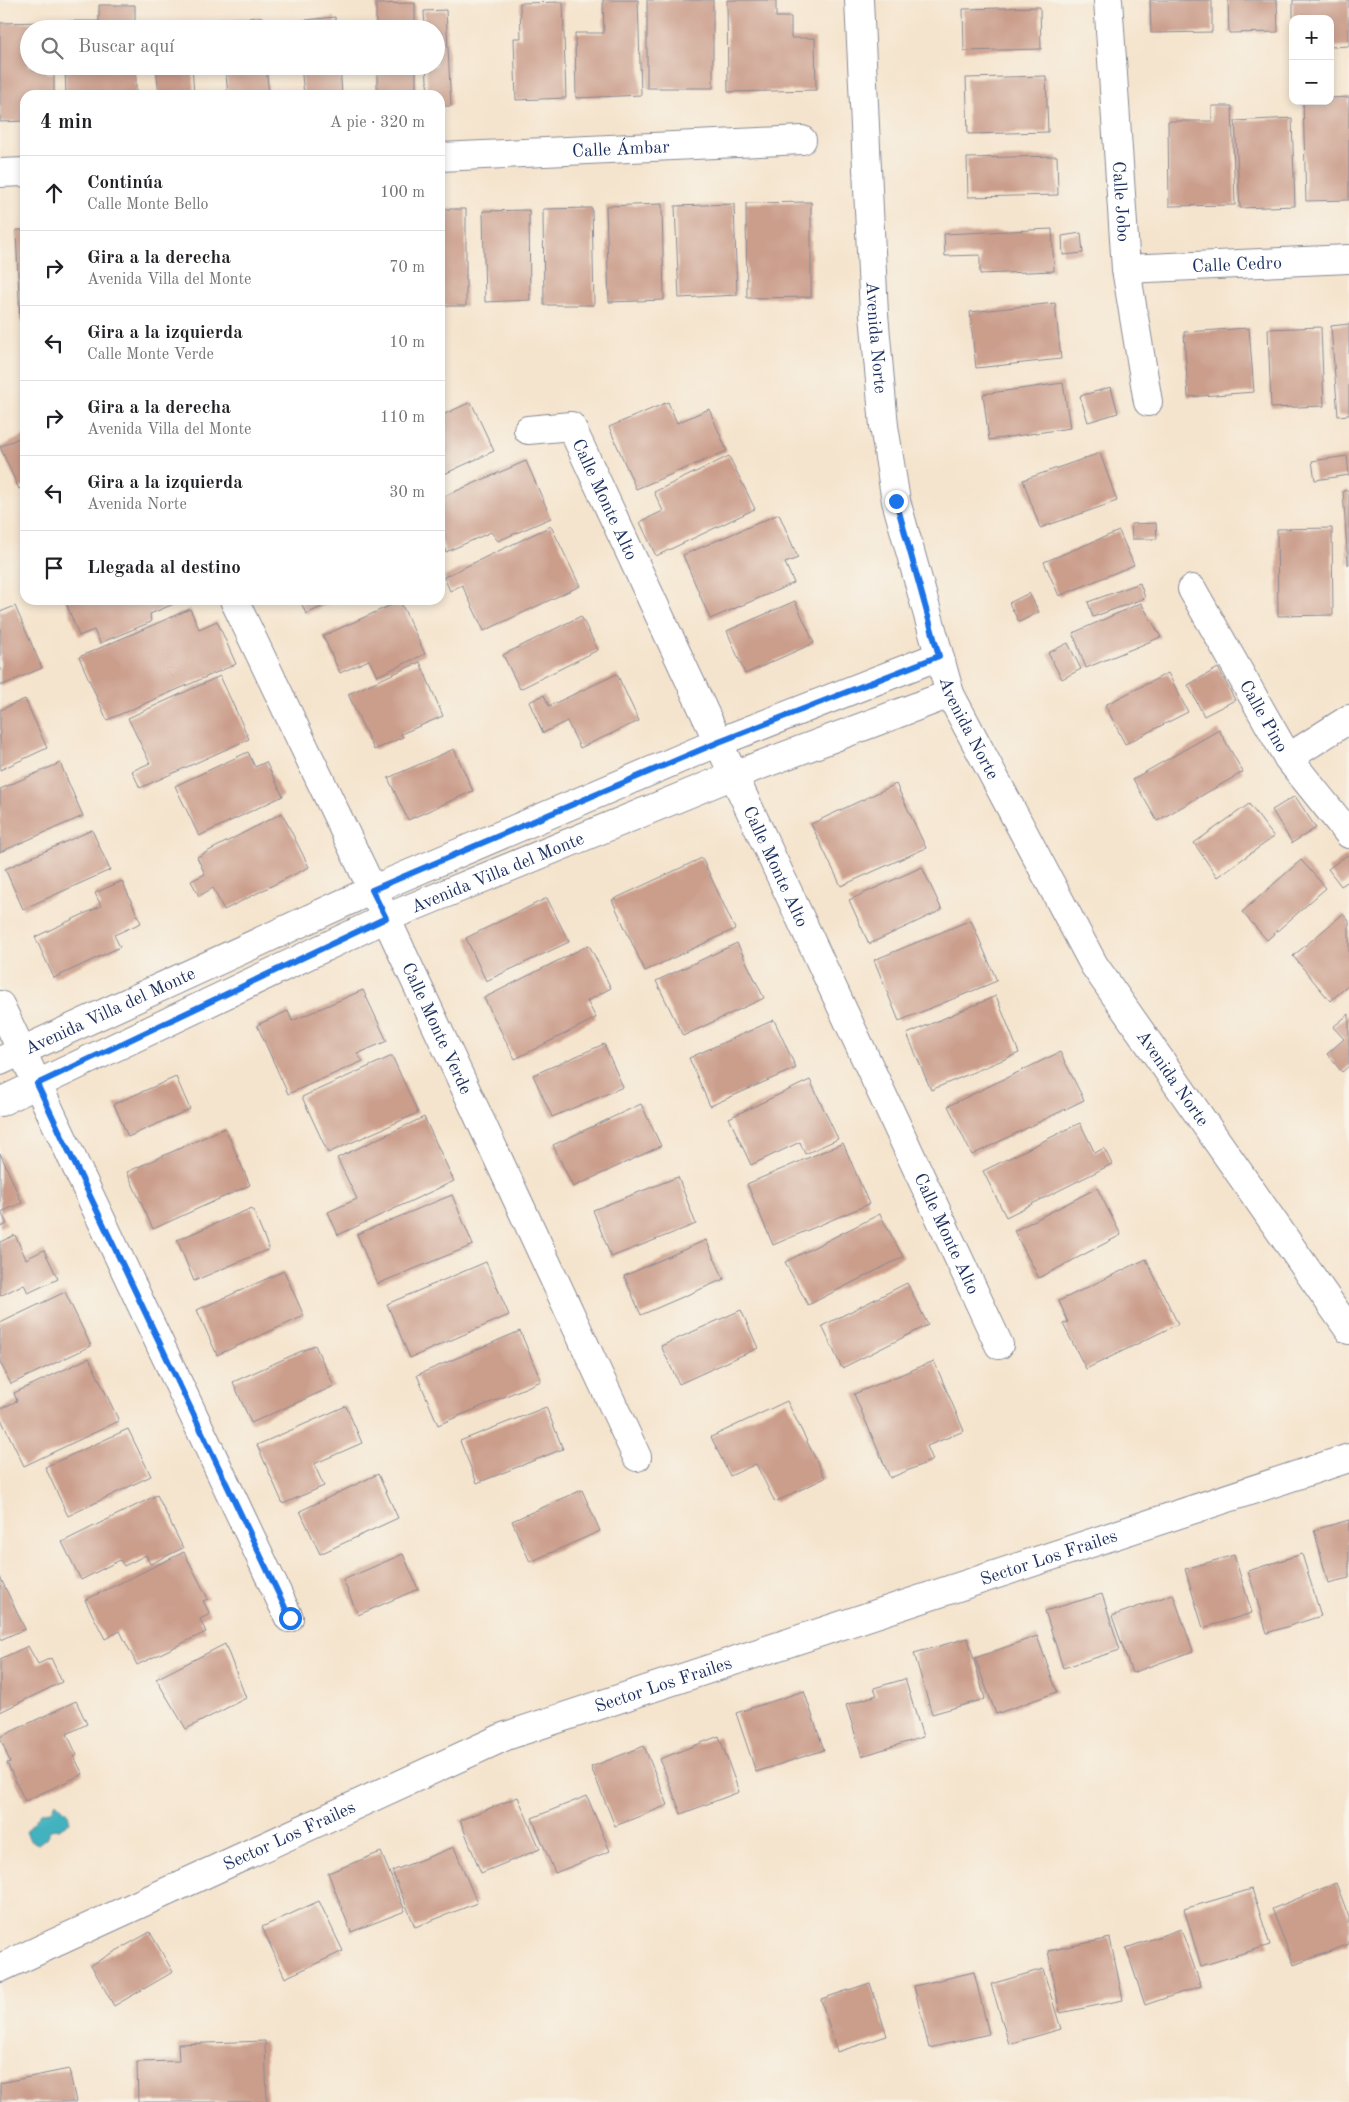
<!DOCTYPE html>
<html lang="es">
<meta charset="utf-8">
<style>
body{margin:0;font-family:"Old Standard TT",serif;background:#f2f2f2;color:#202124}
.controls{position:absolute;right:15px;top:15px;display:grid;overflow:hidden;border-radius:10px;box-shadow:0 2px 8px #0003}
.controls button{width:45px;height:45px;display:grid;place-items:center;padding:0;border:0;border-bottom:1px solid #e0e0e0;background:#fff;color:#202124;font:25px sans-serif}
.stop{position:absolute;width:15px;height:15px;margin:-11px;border:4px solid #1a73e8;border-radius:50%;background:#fff}
.stop.end{background:#1a73e8;border-color:#fff;box-shadow:0 1px 5px #0008}
.list{margin:0;padding:0;list-style:none}
h2{display:flex;justify-content:space-between;align-items:center;height:65px;margin:0;padding:0 20px;font-size:21px}
h2 small{font-size:16px;font-weight:400;color:#757577}
.list li{display:grid;grid-template-columns:32px 1fr auto;gap:15px;align-items:center;box-sizing:border-box;height:75px;padding:0 20px;border-top:1px solid #e0e0e0}
.list b{display:block;font-size:19px;white-space:nowrap}
.list p{margin:0;font-size:16px;white-space:nowrap;color:#757577}
.list em{font-size:16px;font-style:normal;color:#757577}
.icon{flex:none;width:28px;height:28px;fill:none;stroke:currentColor;stroke-width:2;stroke-linecap:round;stroke-linejoin:round}
.map{position:relative;flex:none;width:1349px;height:2102px;overflow:hidden}
.search{position:absolute;background:#fff;box-shadow:0 2px 8px #0003;left:20px;top:20px;width:425px;height:55px;display:flex;align-items:center;gap:12px;box-sizing:border-box;padding:0 18px;border-radius:28px;color:#757577;font-size:19px}
.panel{position:absolute;background:#fff;box-shadow:0 2px 8px #0003;left:20px;top:90px;width:425px;height:515px;border-radius:15px}
.map>svg:first-child{display:block}
.water{fill:#43b2be;stroke:#2f708e}
.building{fill:#cb9d8b}
.lines{fill:none;stroke-linecap:round;stroke-linejoin:round}
.minor-casing{stroke:#888a96;stroke-width:30}
.minor{stroke:#fff;stroke-width:28}
.route{stroke:#1a73e8;stroke-width:6}
.labels{text-anchor:middle;stroke-width:5;stroke-linejoin:round;paint-order:stroke}
.street-label{font-size:18px;fill:#1b2f5e;stroke:#f7f3e8}
</style>
<div class="map">
<svg width="1349" height="2102" viewBox="0 0 1349 2102">
<rect width="100%" height="100%" fill="#f7f3e8"/>
<filter id="ink" filterUnits="userSpaceOnUse"><feTurbulence type="fractalNoise" baseFrequency=".02" numOctaves="2"/><feDisplacementMap in="SourceGraphic" scale="10" xChannelSelector="R" yChannelSelector="G"/><feConvolveMatrix kernelMatrix="1 2 1 2 8 2 1 2 1" color-interpolation-filters="sRGB"/></filter>
<filter id="wash" filterUnits="userSpaceOnUse"><feTurbulence type="fractalNoise" baseFrequency=".0096" numOctaves="4" result="noise"/><feDisplacementMap in="SourceGraphic" scale="20" xChannelSelector="R" yChannelSelector="G"/><feGaussianBlur stdDeviation="1.12" result="paint"/><feColorMatrix in="noise" values="0 0 0 0 0 0 0 0 0 0 0 0 0 0 0 0 0 1.4 0 .05"/><feComposite in="paint" operator="in"/></filter>
<g filter="url(#wash)">
<rect width="100%" height="100%" fill="#f5e4cd"/>
<path class="water" d="M56,1802L68,1814L70,1822L59,1829L50,1830L46,1838L38,1844L30,1840L26,1832L42,1812L52,1811Z"/>
<g id="blocks">
<path class="building" d="M603,0H638L641,95L576,98L575,33H604Z
M647,0H713V88H647Z
M727,0H776V17H791V38H815L816,90L728,92Z
M1150,0H1212V32L1151,33Z
M1228,0H1277L1278,32L1229,33Z
M1293,0H1349V46L1330,47V19H1293Z
M563,2L566,98L516,100L514,38H521L520,3Z
M415,3V29H376V4Z
M99,5H135V29H65V21H99Z
M1040,7L1041,49L964,51L963,9Z
M446,10L451,106H440V95H428L426,66H436V29H425L424,11Z
M262,17L263,29H222L221,21Z
M335,17L336,29H297L296,21Z
M45,22V29H29V66H46V73H54V95H25V121L0,122V23Z
M187,22L188,29H152V26Z
M65,66H136V95H66Z
M156,66H192L194,95H159Z
M225,66H266L269,95H228Z
M301,66H340L342,95H304Z
M377,66H416V95H377Z
M1046,76L1048,132L968,134L966,78Z
M1349,97V200L1306,201L1303,101H1330V98Z
M1212,106H1232L1235,205L1169,206L1168,121H1212Z
M1292,118L1295,206L1240,208L1235,121Z
M1057,156L1058,195L968,197L967,158Z
M811,202V297L747,298L746,203Z
M662,204L664,300L609,302L606,206Z
M734,204L737,295L679,298L675,206Z
M592,208L594,305H544L543,209Z
M440,209H466V306H440Z
M529,210L530,300L485,302L483,211Z
M1052,229L1054,271L980,274V255L945,256L944,234Z
M16,230H25V321H20Z
M1081,233L1083,253L1063,255L1062,236Z
M1055,303L1061,359L976,368L970,312Z
M1349,324V415L1338,416L1331,326Z
M1321,327L1324,406L1271,408L1268,329Z
M1249,328L1254,392L1188,397L1184,332Z
M1063,383L1070,428L989,440L983,394Z
M1111,387L1118,413L1088,422L1080,396Z
M471,402L494,451L440,476V416Z
M668,402L677,423L709,409L727,451L636,489L609,427Z
M25,435V486L19,489L0,447Z
M1100,453L1117,501L1040,528L1023,480Z
M729,456L755,509L656,556L640,522L663,511L654,492Z
M1347,456L1349,475L1315,480L1312,461Z
M526,461L551,518L498,541L491,532L446,552L440,538V498Z
M1349,490V564L1348,565L1343,491Z
M779,514L798,558L785,563L794,583L710,619L683,555Z
M1156,523L1157,539H1132L1131,524Z
M551,526L580,586L484,631L462,585L450,591L444,577Z
M1332,528L1333,615L1278,616L1277,529Z
M1119,531L1134,565L1059,596L1044,562Z
M1140,583L1145,598L1093,617L1088,602Z
M1029,593L1039,612L1019,622L1009,603Z
M65,600H174L176,603L150,614L151,622L100,643L94,630L79,636Z
M300,600H337L306,614Z
M400,601L425,654L377,676L369,660L340,673L323,636Z
M795,601L814,643L745,674L727,631Z
M1141,603L1161,637L1086,668L1073,633Z
M15,606L42,668L0,686V612Z
M190,609L199,629L217,621L236,664L107,720L79,657Z
M581,616L598,650L520,689L503,655Z
M1068,643L1081,669L1062,679L1048,653Z
M420,662L443,716L401,734L403,737L374,750L348,694Z
M1218,668L1235,700L1204,716L1188,685Z
M1168,673L1188,712L1125,744L1105,705Z
M617,674L639,721L580,748L567,721L543,733L529,702L544,695L549,706Z
M220,676L249,739L140,788L132,771L150,763L128,718Z
M25,699L47,748L0,770V710Z
M1219,730L1243,772L1157,821L1133,779Z
M454,749L473,791L408,820L388,778Z
M248,752L255,767L266,762L283,796L199,836L175,786Z
M60,763L83,816L0,852V789Z
M896,784L926,848L841,886L811,824Z
M1295,796L1316,828L1292,843L1272,810Z
M1249,804L1274,837L1217,877L1194,843Z
M282,813L309,867L224,910L213,888L199,896L191,881L205,874L197,857Z
M92,830L110,870L23,909L5,869Z
M1347,855L1349,857V881L1341,886L1328,869Z
M702,858L735,929L645,971L612,900Z
M1301,860L1326,888L1267,940L1242,912Z
M922,867L942,910L869,944L849,900Z
M122,881L141,923L114,935L120,947L54,978L35,937L101,906L95,893Z
M547,898L569,942L486,981L466,938Z
M1343,914L1349,921V985L1330,1001L1293,956Z
M971,920L997,981L899,1021L874,960Z
M737,943L764,998L683,1036L656,981Z
M589,945L611,988L587,1001L596,1018L515,1059L484,998Z
M363,990L387,1041L357,1054L363,1061L288,1094L257,1025L288,1011L292,1021Z
M996,996L1019,1053L931,1090L907,1034Z
M1349,1014V1066L1342,1072L1327,1054L1344,1039L1333,1027Z
M774,1020L796,1068L710,1106L689,1058Z
M604,1044L623,1087L552,1117L533,1075Z
M1060,1052L1084,1100L972,1155L948,1106Z
M392,1056L418,1113L328,1153L302,1097Z
M176,1077L190,1109L128,1137L114,1104Z
M810,1080L838,1139L805,1154L800,1142L751,1165L729,1118Z
M641,1104L661,1146L573,1187L553,1145Z
M424,1117L454,1181L338,1235L328,1212L357,1199L337,1158Z
M1080,1123L1095,1153L1104,1148L1112,1164L1006,1217L983,1171Z
M225,1128L250,1185L153,1229L127,1172Z
M843,1143L869,1204L773,1245L747,1184Z
M0,1153L22,1203L1,1212L7,1224L0,1227Z
M678,1177L696,1224L611,1257L593,1210Z
M1097,1188L1121,1235L1039,1278L1014,1231Z
M452,1195L473,1245L377,1284L357,1234Z
M252,1208L269,1249L194,1281L177,1240Z
M880,1214L903,1257L808,1305L785,1262Z
M15,1235L26,1259L44,1250L58,1279L28,1293L24,1284L0,1296V1242Z
M706,1240L724,1279L641,1315L624,1276Z
M1146,1259L1178,1324L1086,1369L1063,1324L1068,1322L1059,1301Z
M486,1262L509,1315L410,1358L387,1304Z
M284,1271L304,1316L217,1355L197,1310Z
M907,1283L928,1325L842,1368L822,1326Z
M65,1292L91,1346L11,1384L0,1362V1323Z
M741,1310L758,1348L679,1384L661,1346Z
M520,1331L541,1381L438,1425L417,1375Z
M315,1345L334,1386L251,1423L233,1382Z
M89,1358L119,1421L24,1466L0,1417V1409L17,1401L14,1393Z
M934,1361L964,1431L927,1446L933,1460L890,1478L854,1394Z
M787,1401L825,1478L775,1502L756,1464L730,1476L711,1437Z
M346,1406L362,1443L314,1464L324,1486L283,1504L257,1445Z
M546,1407L563,1449L477,1483L460,1441Z
M128,1429L151,1476L68,1516L45,1467Z
M378,1474L398,1518L320,1554L300,1511Z
M582,1490L600,1531L530,1562L512,1521Z
M157,1495L183,1548L150,1564L146,1555L124,1566L120,1560L81,1580L62,1542Z
M1349,1520V1578L1328,1583L1314,1530Z
M184,1552L208,1599L203,1601L210,1614L200,1619L206,1632L137,1665L120,1631L105,1639L85,1600Z
M403,1554L418,1589L358,1615L343,1580Z
M1302,1554L1321,1616L1267,1633L1248,1571Z
M1234,1555L1252,1613L1203,1628L1185,1569Z
M0,1577L25,1629L0,1640Z
M1102,1594L1120,1650L1063,1668L1045,1611Z
M1173,1594L1193,1651L1132,1673L1112,1616Z
M1037,1636L1057,1692L996,1714L975,1658Z
M968,1638L985,1699L932,1714L914,1653Z
M225,1644L246,1698L186,1729L156,1679Z
M28,1646L38,1664L51,1658L62,1682L0,1712V1659Z
M905,1679L923,1737L862,1756L846,1705L877,1695L874,1688Z
M804,1691L824,1750L756,1772L736,1713Z
M76,1701L87,1724L67,1734L77,1755L74,1757L83,1774L25,1801L7,1763L10,1762L0,1737Z
M719,1736L739,1792L681,1814L660,1759Z
M644,1746L668,1805L615,1826L591,1767Z
M587,1796L610,1851L555,1873L532,1818Z
M518,1797L540,1849L481,1873L460,1820Z
M454,1847L477,1903L415,1927L392,1871Z
M381,1852L405,1911L351,1932L328,1873Z
M1336,1883L1349,1917V1944L1294,1965L1272,1909Z
M1252,1889L1270,1945L1201,1966L1184,1909Z
M319,1901L343,1951L285,1978L262,1927Z
M1181,1929L1201,1986L1145,2005L1126,1948Z
M150,1932L173,1972L114,2006L91,1965Z
M1110,1938L1123,2000L1060,2013L1048,1951Z
M1043,1969L1061,2029L1009,2044L991,1984Z
M974,1972L989,2034L929,2048L914,1986Z
M870,1983L887,2036L837,2052L821,1999Z
M265,2041L267,2102H138L137,2062L179,2061L178,2044Z
M69,2069L76,2102H0V2083Z"/>
</g>
</g>
<g filter="url(#ink)">
<use href="#blocks" fill-opacity="0" stroke="#888a96" stroke-width="1"/>
<g class="lines">
<defs>
<g id="minor">
<path id="s1" d="M859,0L874,314L884,426L896,501L950,694L1094,965L1349,1330"/>
<path id="s2" d="M1108,0L1126,269L1148,402"/>
<path id="s3" d="M440,157L802,140"/>
<path d="M0,173L25,172"/>
<path id="s4" d="M1126,269L1349,259"/>
<path id="s5" d="M528,430L571,426L999,1345"/>
<path id="s6" d="M1192,589L1288,758L1349,834"/>
<path id="s7" d="M234,600L386,918L637,1457"/>
<path d="M1288,758L1349,719"/>
<path d="M0,1005L289,1618"/>
<path id="s8" d="M0,1061L372,890L719,742L939,656"/>
<path id="s9" d="M0,1102L386,918L734,775L950,694"/>
<path id="s10" d="M0,1968L506,1736L1349,1458"/>
</g>
</defs>
<use href="#minor" class="minor-casing"/>
<use href="#minor" class="minor"/>
</g>
</g>
<g class="lines" filter="url(#ink)">
<path class="route" d="M290,1618L37,1084L386,918L372,890L719,742L939,656L896,501"/>
</g>
<g class="labels">
<g class="street-label">
<text dy="6" stroke="none"><textPath href="#s3" startOffset="181">Calle Ámbar</textPath></text>
<text dy="6" stroke="none"><textPath href="#s2" startOffset="202">Calle Jobo</textPath></text>
<text dy="6" stroke="none"><textPath href="#s4" startOffset="111">Calle Cedro</textPath></text>
<text dy="6" stroke="none"><textPath href="#s1" startOffset="338">Avenida Norte</textPath></text>
<text dy="6" stroke="none"><textPath href="#s5" startOffset="124">Calle Monte Alto</textPath></text>
<text dy="6" stroke="none"><textPath href="#s6" startOffset="146">Calle Pino</textPath></text>
<text dy="6" stroke="none"><textPath href="#s1" startOffset="742">Avenida Norte</textPath></text>
<text dy="6" stroke="none"><textPath href="#s5" startOffset="529">Calle Monte Alto</textPath></text>
<text dy="6" stroke="none"><textPath href="#s9" startOffset="548">Avenida Villa del Monte</textPath></text>
<text dy="6" stroke="none"><textPath href="#s8" startOffset="121">Avenida Villa del Monte</textPath></text>
<text dy="6" stroke="none"><textPath href="#s7" startOffset="474">Calle Monte Verde</textPath></text>
<text dy="6" stroke="none"><textPath href="#s1" startOffset="1148">Avenida Norte</textPath></text>
<text dy="6" stroke="none"><textPath href="#s5" startOffset="934">Calle Monte Alto</textPath></text>
<text dy="6" stroke="none"><textPath href="#s10" startOffset="1128">Sector Los Frailes</textPath></text>
<text dy="6" stroke="none"><textPath href="#s10" startOffset="722">Sector Los Frailes</textPath></text>
<text dy="6" stroke="none"><textPath href="#s10" startOffset="318">Sector Los Frailes</textPath></text>
</g>
</g>
</svg>
<div class="controls">
<button>+</button>
<button>−</button>
</div>
<div class="stop" style="left:290px;top:1618px"></div>
<div class="stop end" style="left:896px;top:501px"></div>
<div class="search"><svg class="icon" aria-label="search" viewBox="0 0 24 24"><circle cx="10" cy="10" r="6"/><path d="M15 15l6 6"/></svg>Buscar aquí</div>
<section class="panel">
<h2>4 min<small>A pie · 320 m</small></h2>
<ul class="list">
<li><svg class="icon" aria-label="ahead" viewBox="0 0 24 24"><path d="M12 20V5M6 11l6-6 6 6"/></svg><div><b>Continúa</b><p>Calle Monte Bello</p></div><em>100 m</em></li>
<li><svg class="icon" aria-label="right" viewBox="0 0 24 24"><path d="M7 20v-9h11M14 6l5 5-5 5"/></svg><div><b>Gira a la derecha</b><p>Avenida Villa del Monte</p></div><em>70 m</em></li>
<li><svg class="icon" aria-label="left" viewBox="0 0 24 24"><path d="M17 20v-9H6M10 6l-5 5 5 5"/></svg><div><b>Gira a la izquierda</b><p>Calle Monte Verde</p></div><em>10 m</em></li>
<li><svg class="icon" aria-label="right" viewBox="0 0 24 24"><path d="M7 20v-9h11M14 6l5 5-5 5"/></svg><div><b>Gira a la derecha</b><p>Avenida Villa del Monte</p></div><em>110 m</em></li>
<li><svg class="icon" aria-label="left" viewBox="0 0 24 24"><path d="M17 20v-9H6M10 6l-5 5 5 5"/></svg><div><b>Gira a la izquierda</b><p>Avenida Norte</p></div><em>30 m</em></li>
<li><svg class="icon" aria-label="arrive" viewBox="0 0 24 24"><path d="M6 21V4h12l-3 4 3 4H6"/></svg><div><b>Llegada al destino</b></div></li>
</ul>
</section>
</div>
